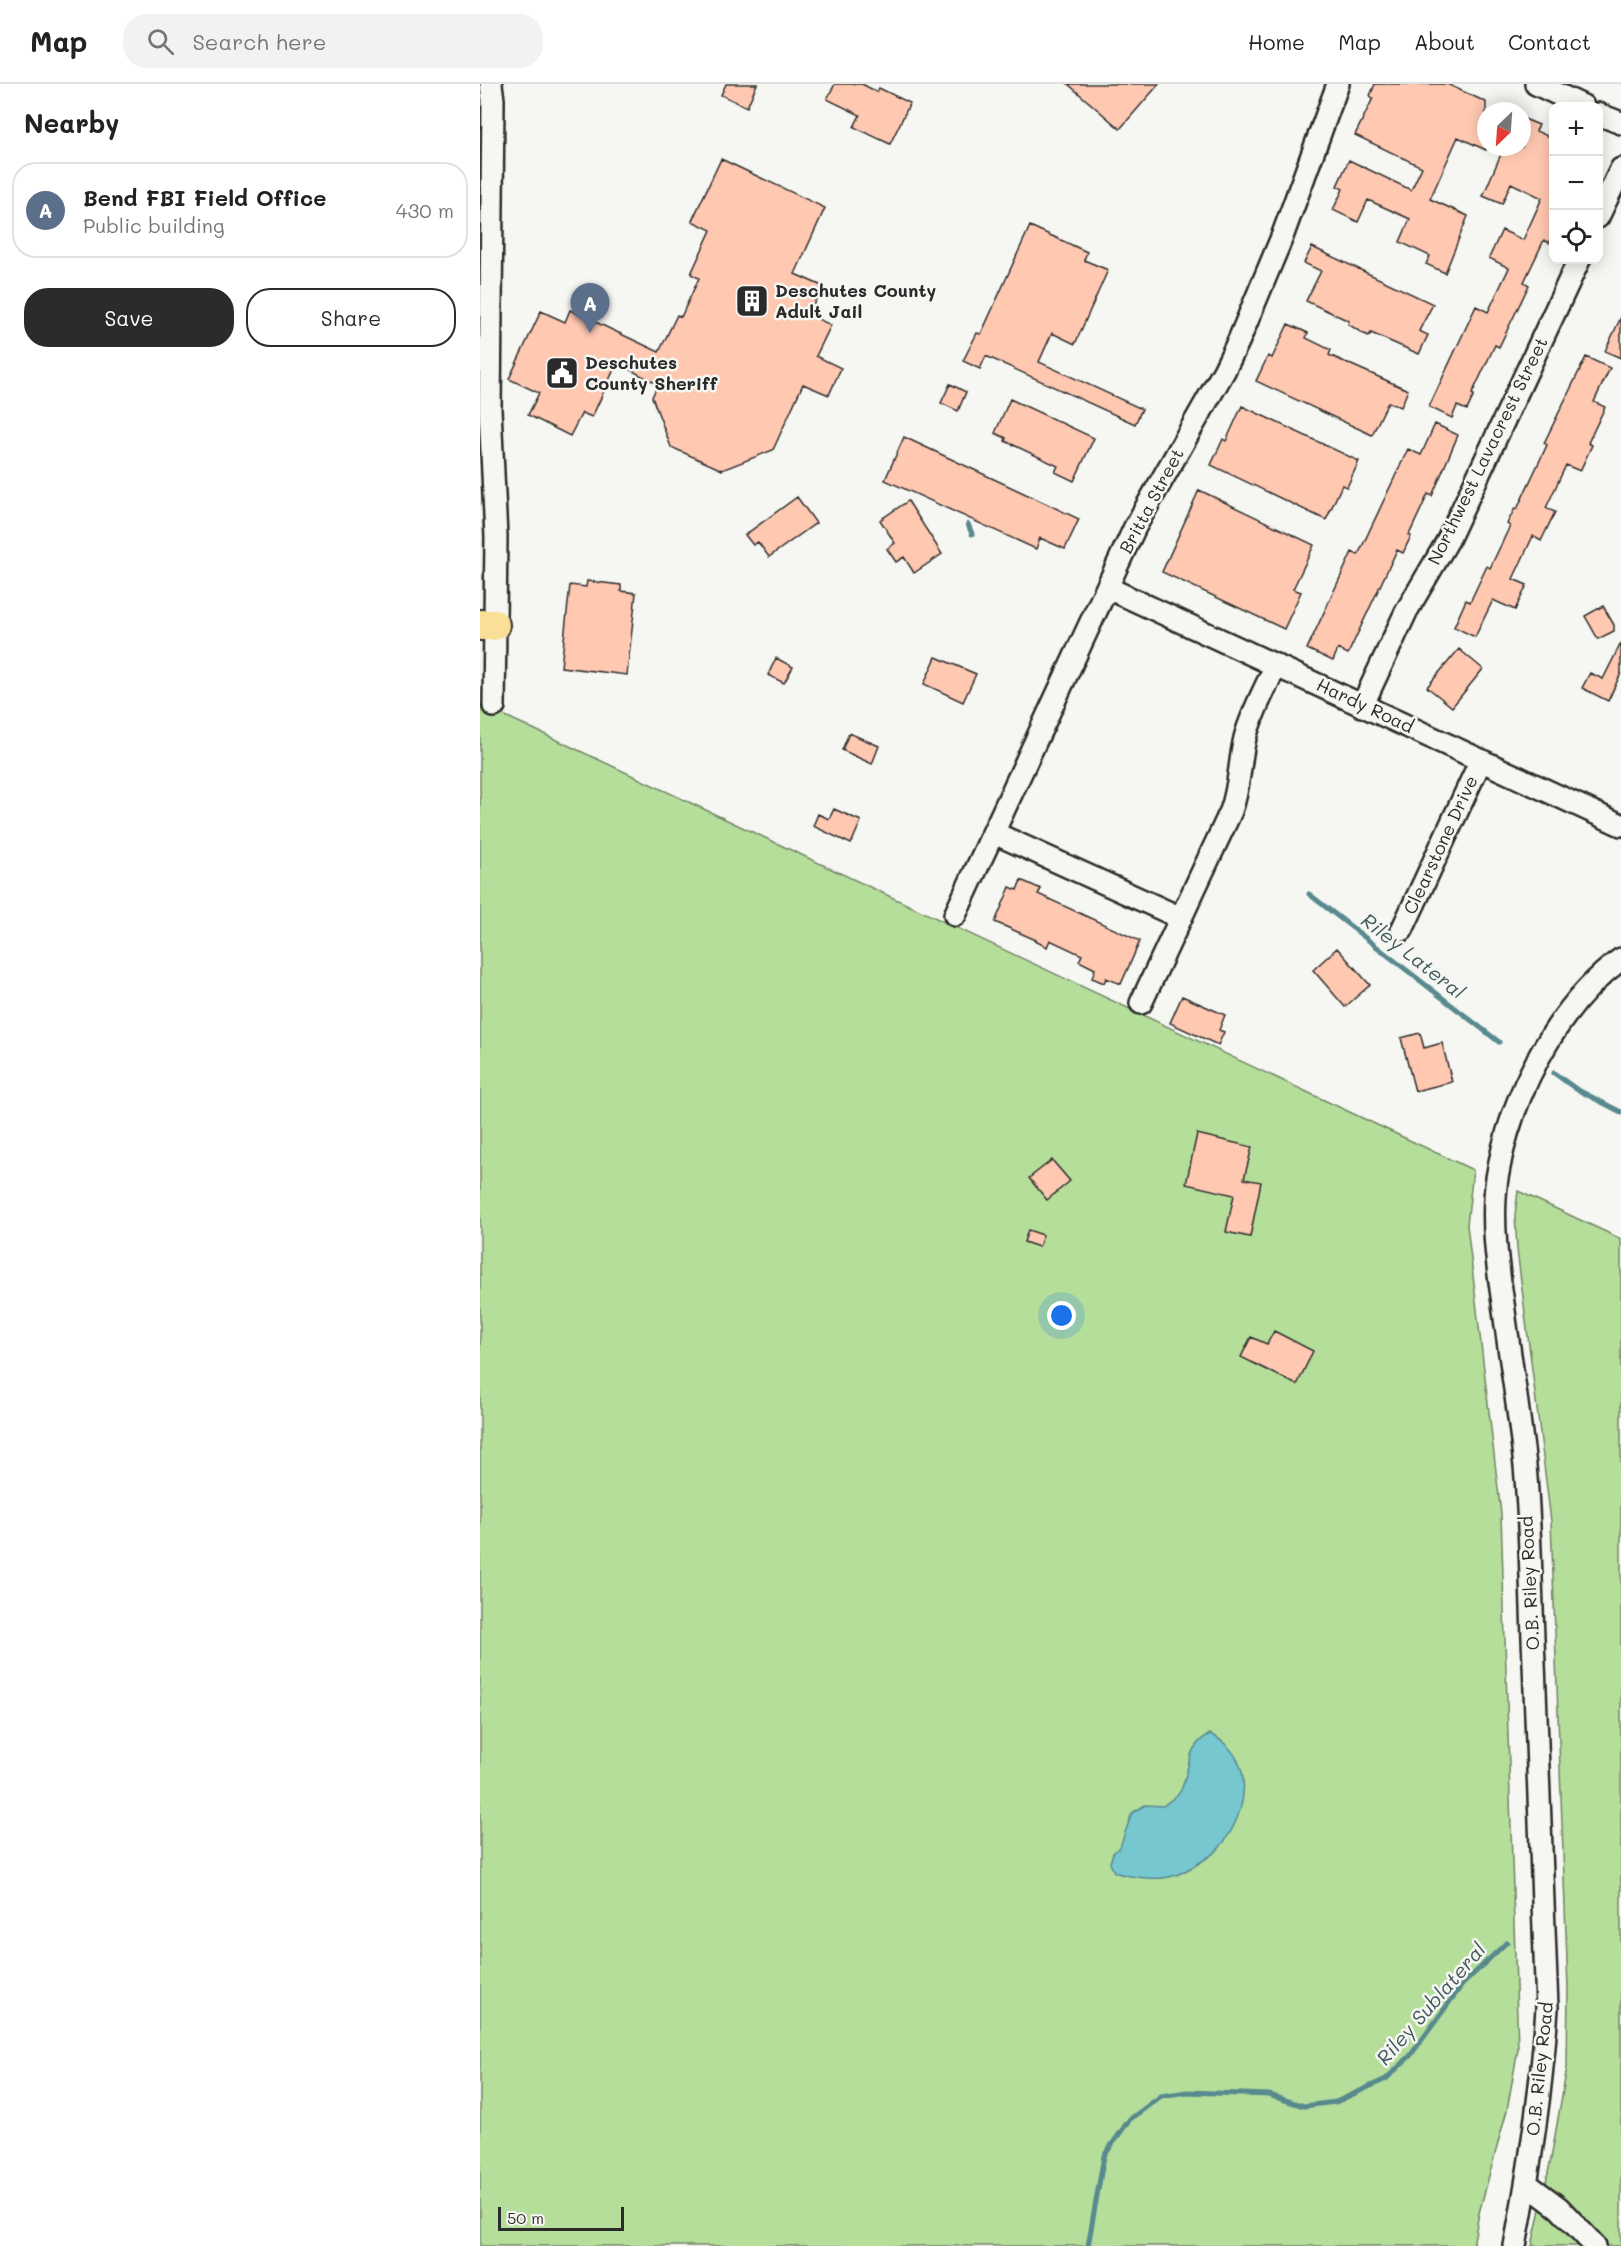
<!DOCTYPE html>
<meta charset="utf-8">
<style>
body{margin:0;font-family:Mali,sans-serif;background:#f2f2f2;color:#222}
.controls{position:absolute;right:18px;top:18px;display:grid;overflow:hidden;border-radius:12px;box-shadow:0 3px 15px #0003}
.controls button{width:54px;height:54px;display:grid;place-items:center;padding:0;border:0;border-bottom:2px solid #e0e0e0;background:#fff;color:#222;font:30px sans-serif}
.compass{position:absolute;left:997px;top:18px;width:54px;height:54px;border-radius:50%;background:#fff;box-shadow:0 3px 15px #0003;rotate:205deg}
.scale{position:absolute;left:18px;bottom:15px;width:126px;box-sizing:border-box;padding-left:6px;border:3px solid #2b2b2b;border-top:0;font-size:16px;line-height:21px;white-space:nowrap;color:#2b2b2b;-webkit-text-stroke:4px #f6f6f2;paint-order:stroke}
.you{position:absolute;left:582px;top:1232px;width:21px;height:21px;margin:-15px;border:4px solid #fff;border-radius:50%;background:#1a73e8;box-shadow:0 0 0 9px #1a73e833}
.badge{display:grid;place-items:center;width:39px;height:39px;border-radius:50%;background:#2b2b2b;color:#fff;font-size:20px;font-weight:700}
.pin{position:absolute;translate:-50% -50px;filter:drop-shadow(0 2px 3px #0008)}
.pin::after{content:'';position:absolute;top:32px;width:21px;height:18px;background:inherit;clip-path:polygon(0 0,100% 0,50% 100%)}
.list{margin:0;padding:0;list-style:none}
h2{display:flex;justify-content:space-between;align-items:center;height:78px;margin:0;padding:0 24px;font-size:26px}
h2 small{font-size:20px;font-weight:400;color:#767676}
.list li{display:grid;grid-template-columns:39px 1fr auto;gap:18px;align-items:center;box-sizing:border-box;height:96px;margin:0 12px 12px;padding:0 12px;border:2px solid #e0e0e0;border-radius:24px}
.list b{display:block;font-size:22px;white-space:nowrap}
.list p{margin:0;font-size:20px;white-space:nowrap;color:#767676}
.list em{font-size:20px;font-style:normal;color:#767676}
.actions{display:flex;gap:12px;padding:18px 24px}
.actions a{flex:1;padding:14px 0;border:2px solid #2b2b2b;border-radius:24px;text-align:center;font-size:21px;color:#2b2b2b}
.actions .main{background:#2b2b2b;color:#fff}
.icon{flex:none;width:33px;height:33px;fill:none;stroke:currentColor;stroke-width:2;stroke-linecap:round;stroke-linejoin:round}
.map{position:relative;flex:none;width:1141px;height:2162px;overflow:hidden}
header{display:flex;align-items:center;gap:36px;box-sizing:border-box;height:84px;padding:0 30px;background:#fff;border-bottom:2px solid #e0e0e0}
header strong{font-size:28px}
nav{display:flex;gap:33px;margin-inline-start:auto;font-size:21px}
.search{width:420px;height:54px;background:#f2f2f2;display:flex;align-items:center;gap:15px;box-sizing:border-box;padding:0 21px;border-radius:24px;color:#767676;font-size:22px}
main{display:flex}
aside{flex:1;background:#fff}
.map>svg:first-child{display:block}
.green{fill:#b5de9b;stroke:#708463;stroke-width:1.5}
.water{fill:#76c7d0;stroke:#58898e;stroke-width:1.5}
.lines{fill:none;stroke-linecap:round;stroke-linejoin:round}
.stream{stroke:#58898e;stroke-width:5}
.building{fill:#ffc8b1;stroke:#2b2b2b;stroke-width:1.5}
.minor-casing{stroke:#2b2b2b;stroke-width:26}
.highway-casing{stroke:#2b2b2b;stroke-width:34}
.minor{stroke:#f6f6f2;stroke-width:21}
.highway{stroke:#fadf96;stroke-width:30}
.labels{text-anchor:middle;stroke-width:5;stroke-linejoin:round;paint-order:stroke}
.poi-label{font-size:18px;font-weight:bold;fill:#2b2b2b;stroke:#f6f6f2;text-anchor:start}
.street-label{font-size:18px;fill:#2b2b2b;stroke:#f6f6f2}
.water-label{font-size:20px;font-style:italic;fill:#425a5d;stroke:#f6f6f2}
</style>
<header>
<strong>Map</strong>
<div class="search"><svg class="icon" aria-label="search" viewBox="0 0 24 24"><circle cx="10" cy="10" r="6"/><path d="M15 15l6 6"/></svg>Search here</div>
<nav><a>Home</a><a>Map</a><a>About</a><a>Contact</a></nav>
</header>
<main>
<aside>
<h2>Nearby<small></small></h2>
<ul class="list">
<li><span class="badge" style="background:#5c6f8a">A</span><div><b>Bend FBI Field Office</b><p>Public building</p></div><em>430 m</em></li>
</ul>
<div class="actions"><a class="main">Save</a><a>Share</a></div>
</aside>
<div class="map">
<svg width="1141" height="2162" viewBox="0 0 1141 2162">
<rect width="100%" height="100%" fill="#f6f6f2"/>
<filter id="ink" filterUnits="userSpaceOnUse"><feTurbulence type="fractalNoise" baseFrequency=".0167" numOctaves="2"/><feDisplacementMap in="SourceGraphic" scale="12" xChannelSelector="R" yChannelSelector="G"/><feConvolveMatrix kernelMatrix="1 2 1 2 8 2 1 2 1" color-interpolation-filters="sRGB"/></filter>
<g filter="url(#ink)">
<path class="green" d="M0,620L993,1086L987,1141L1021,1430L1038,1965L1027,2026L999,2129L993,2162H0Z
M1038,1107L1141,1155V2162H1052L1071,2075L1087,1983L1088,1905L1071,1437L1037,1165L1035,1131Z"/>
<path class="water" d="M730,1650C777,1673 769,1728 740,1763C733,1772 704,1789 693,1792C678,1797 649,1793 634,1788L630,1779L633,1769L640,1763L652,1729L665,1721L683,1722C689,1717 698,1712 701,1706C711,1683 705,1663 730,1650Z"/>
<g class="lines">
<path class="stream" d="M488,440L492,450
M829,810L1019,958
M1074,989L1096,1005L1141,1028
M608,2162L624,2072L649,2036L681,2012L707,2008L789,2011L824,2022L856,2018L906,1995L930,1972L982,1901L1027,1858"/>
</g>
<path class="building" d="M246,0H277L267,23L241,11Z
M355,0H382L397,8L399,4L430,19L410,60L374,43L380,31L347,15Z
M588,0H679L640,45Z
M895,0H967L1006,18V66L978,53L950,115L988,132L965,189L946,180L950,172L920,158L930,135L888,116L878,138L853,126L863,105L857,102L869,76L931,106L942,83L875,51L893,14L890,12Z
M1042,34L1059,41L1056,47L1074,55V149L1069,159L1064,156L1044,198L1049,201L1019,263L1015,261L992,310L994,311L987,326L977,322L972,334L949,323L996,222L1008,228L1029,184L1009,174L1022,146L1043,156L1062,114L1031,99L1022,120L1003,112L1024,63H1042Z
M241,75L345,124L315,190L342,202L329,231L351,241L336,272L361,284L349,311L323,300L293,366L242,386L191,363L172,313L178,300L137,279L112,333L102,329L90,352L48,331L59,309L29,295L61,227L85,238L90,226L179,268L197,231L201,233L219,194L211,190L231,146L212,137Z
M550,142L607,168L604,176L628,186L595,260L572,249L559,278L662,325L655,340L506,272L500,285L483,277L497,249L501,250Z
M832,163L953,220L939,247L948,251L939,270L891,249L889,252L882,249L868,240L869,237L826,217L841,187L824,179Z
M1141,233V274L1125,267Z
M808,240L828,249L826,254L851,266L849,271L928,306L921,323L908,318L892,351L776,297L788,272L792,274Z
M1106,273L1130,284L1114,318L1125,323L1108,359L1112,361L1100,387L1086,381L1066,424L1075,428L1061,457L1053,452L1033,495L1047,501L1035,526L1013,516L995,553L974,543L986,516L990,518L1007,482L1010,484L1030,442L1027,440L1035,424L1037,425L1067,361L1064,359Z
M470,300L486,308L478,327L461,319Z
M530,315L614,354L594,397L575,388L578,382L525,357L526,354L515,349Z
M762,322L879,377L867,403L862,401L846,436L731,381L743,355L746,357Z
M955,340L978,351L952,412L948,410L929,451L931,452L923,469L917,466L868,570L858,565L853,577L827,565L872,468L878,471L928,365L941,371Z
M424,353L599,435L585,465L560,454L556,465L405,396Z
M719,406L834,461L813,505L821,508L804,545L682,488Z
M317,413L336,439L289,473L278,458L273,461L265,451Z
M428,417L462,470L434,489L424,473L416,478L407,465L415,459L400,436Z
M107,497L141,501V507L156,509L147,591L81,583L90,501L106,503Z
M1123,522L1134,541V547L1118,555L1105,532Z
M1141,559V589L1128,617L1102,604L1110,589L1123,595Z
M979,565L1003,585L972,623L947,603Z
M456,573L496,590L483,618L444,600Z
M296,574L313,583L304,599L288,591Z
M369,649L399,662L392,680L362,666Z
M354,725L381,737L371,760L333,742L338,730L349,735Z
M541,796L561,805L558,810L660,857L641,900L626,894L624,899L612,894L615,885L599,877L602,871L570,856L567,863L555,857L556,856L515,838L530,803L537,806Z
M857,864L890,901L865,923L833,886Z
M702,912L745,931L739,946L744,948L738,961L690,939Z
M940,949L944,964L962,959L972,998L935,1007L921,954Z
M717,1050L772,1063L764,1095L781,1098L770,1153L746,1148L754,1111L706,1100Z
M572,1076L590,1097L567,1116L549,1094Z
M548,1146L563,1151L559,1163L544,1158Z
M794,1247L833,1267L817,1301L761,1273L771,1253L787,1260Z"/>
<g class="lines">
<defs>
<path id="minor" d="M11,0L13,16L10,325L16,453L14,622
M1056,0L1103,22
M1118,30L1141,39
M1118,133L1141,85
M628,504L1141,741
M882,622L926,528L968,456L1099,176
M514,749L701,834
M475,831L655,443L744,287L759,256L802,153L858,0
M922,846L1001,676
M661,919L751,727C760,703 759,679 765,654C772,628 785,605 796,581
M1047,2100L1079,2124L1115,2162
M1035,2162C1050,2083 1062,2004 1067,1924C1063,1809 1059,1694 1054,1579C1051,1514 1051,1447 1045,1382C1039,1328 1030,1274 1023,1219C1017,1179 1011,1135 1017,1094C1030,1014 1075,924 1141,875"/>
<path id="highway" d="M0,541H14"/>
</defs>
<use href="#minor" class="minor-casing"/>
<use href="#highway" class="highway-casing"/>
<use href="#minor" class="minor"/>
<use href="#highway" class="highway"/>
</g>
</g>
<defs>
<symbol id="building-square" viewBox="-11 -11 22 22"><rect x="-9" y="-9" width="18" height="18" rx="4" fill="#2b2b2b" stroke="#f6f6f2"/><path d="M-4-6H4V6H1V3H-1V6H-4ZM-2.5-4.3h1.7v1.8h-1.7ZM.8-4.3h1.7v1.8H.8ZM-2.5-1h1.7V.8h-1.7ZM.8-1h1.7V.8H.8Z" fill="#fff"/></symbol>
<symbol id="civic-square" viewBox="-11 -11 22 22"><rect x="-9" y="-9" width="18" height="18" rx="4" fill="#2b2b2b" stroke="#f6f6f2"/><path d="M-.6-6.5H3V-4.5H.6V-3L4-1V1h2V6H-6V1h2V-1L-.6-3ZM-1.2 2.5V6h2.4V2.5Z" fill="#fff"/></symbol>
</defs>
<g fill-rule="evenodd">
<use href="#building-square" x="253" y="198" width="38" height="38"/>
<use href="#civic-square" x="63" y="270" width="38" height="38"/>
</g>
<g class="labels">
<g class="poi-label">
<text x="295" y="213">Deschutes County<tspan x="295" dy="21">Adult Jail</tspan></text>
<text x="105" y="285">Deschutes<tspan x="105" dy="21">County Sheriff</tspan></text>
</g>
<g class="street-label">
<text transform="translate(1008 367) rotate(-64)" y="6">Northwest Lavacrest Street</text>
<text transform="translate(672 417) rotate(-62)" y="6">Britta Street</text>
<text transform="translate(885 622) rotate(25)" y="6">Hardy Road</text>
<text transform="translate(961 761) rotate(-65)" y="6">Clearstone Drive</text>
<text transform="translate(1050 1499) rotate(-93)" y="6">O.B. Riley Road</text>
<text transform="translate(1060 1985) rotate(-84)" y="6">O.B. Riley Road</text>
</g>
<g class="water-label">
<text transform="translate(933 872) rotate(38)" y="7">Riley Lateral</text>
<text transform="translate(951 1920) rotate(-49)" y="7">Riley Sublateral</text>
</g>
</g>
</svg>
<div class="controls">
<button>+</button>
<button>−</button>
<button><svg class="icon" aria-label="locate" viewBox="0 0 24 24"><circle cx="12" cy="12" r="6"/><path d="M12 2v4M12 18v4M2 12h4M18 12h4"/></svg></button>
</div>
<svg class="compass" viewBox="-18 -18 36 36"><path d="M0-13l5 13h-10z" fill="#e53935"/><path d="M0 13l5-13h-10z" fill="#767676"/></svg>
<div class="scale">50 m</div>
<div class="you"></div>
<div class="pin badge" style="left:110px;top:249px;background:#5c6f8a">A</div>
</div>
</main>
